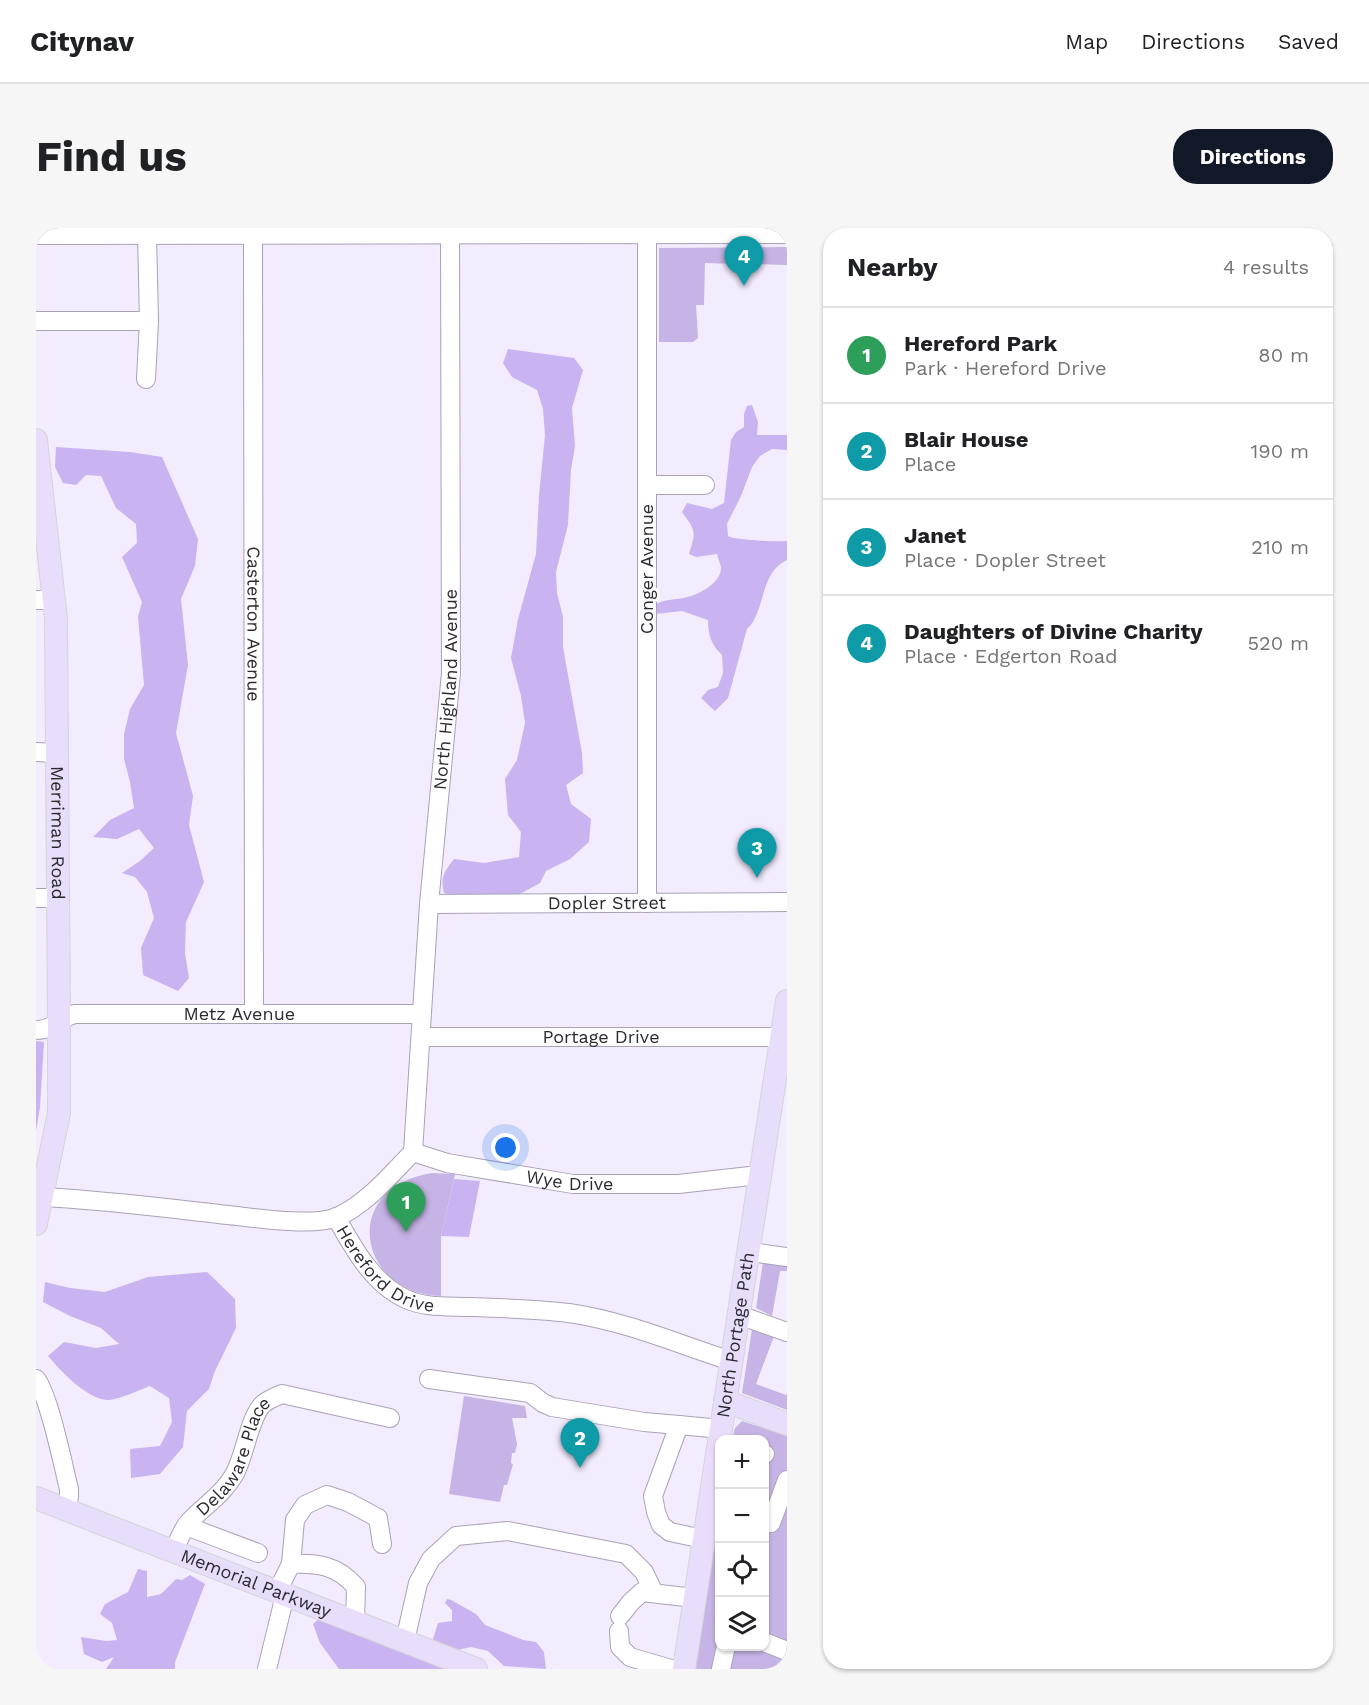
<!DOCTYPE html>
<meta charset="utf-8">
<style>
body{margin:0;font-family:"Work Sans",sans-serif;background:#f6f6f6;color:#202124}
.controls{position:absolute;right:18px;bottom:18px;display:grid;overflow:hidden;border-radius:12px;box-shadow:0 2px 4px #0004}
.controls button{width:54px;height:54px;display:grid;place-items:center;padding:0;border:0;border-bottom:2px solid #e0e0e0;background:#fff;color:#202124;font:30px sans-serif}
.you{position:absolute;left:470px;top:920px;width:21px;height:21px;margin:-15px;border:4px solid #fff;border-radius:50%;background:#1a73e8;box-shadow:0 0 0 9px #1a73e833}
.badge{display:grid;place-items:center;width:39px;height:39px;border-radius:50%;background:#111827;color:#fff;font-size:20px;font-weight:700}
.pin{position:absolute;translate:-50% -50px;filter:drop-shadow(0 2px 3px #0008)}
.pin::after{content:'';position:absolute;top:32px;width:21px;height:18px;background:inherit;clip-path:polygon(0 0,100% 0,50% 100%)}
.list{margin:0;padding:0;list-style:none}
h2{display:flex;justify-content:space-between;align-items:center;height:78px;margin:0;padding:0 24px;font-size:26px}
h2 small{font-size:20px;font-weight:400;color:#757577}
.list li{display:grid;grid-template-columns:39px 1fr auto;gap:18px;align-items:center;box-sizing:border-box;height:96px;padding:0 24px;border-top:2px solid #e0e0e0}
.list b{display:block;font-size:22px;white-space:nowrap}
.list p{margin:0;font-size:20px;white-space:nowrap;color:#757577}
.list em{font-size:20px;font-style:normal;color:#757577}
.icon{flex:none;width:33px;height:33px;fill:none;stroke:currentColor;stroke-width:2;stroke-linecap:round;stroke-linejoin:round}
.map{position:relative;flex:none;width:751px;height:1441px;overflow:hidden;border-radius:24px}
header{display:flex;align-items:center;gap:36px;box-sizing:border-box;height:84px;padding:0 30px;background:#fff;border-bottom:2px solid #e0e0e0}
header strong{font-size:28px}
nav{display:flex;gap:33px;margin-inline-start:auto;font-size:21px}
.intro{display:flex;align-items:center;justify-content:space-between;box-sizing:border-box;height:144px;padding:0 36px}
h1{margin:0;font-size:42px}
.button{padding:15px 27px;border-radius:24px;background:#111827;color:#fff;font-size:21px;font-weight:700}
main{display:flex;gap:36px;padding:0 36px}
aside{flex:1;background:#fff;border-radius:24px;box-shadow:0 2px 4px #0004}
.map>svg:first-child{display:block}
.green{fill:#c5b4e5}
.forest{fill:#c9b3f0}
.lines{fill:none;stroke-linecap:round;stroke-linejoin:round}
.minor-casing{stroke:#a9a2b7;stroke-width:20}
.major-casing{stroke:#d5d4d6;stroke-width:24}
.minor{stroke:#fff;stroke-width:18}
.major{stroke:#e8ddfb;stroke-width:22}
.labels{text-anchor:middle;stroke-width:6;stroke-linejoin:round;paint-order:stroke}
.street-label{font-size:18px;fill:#2c2931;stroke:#fcfcfc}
</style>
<header>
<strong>Citynav</strong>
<nav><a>Map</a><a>Directions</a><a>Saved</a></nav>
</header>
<div class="intro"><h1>Find us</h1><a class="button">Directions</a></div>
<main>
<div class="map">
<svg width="751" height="1441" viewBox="0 0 751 1441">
<rect width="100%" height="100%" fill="#f2ecfe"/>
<path class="green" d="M751,19V37L718,36V40L701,39V36L669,35L668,77H660L662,110L657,114H623V20Z
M396,945L419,946L405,1008V1068C322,1066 302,960 396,945Z
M727,1034L751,1038V1043H744L736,1088L720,1080Z
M717,1095L740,1103L720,1156L750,1167L751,1165V1182L706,1165Z
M428,1168L489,1178L491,1190H476L481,1216L479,1225H476L475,1235L477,1236L471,1257H468L464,1274L413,1266Z
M706,1193L751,1208V1441H656L683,1271L684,1418H728V1212L696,1211L699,1200Z"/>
<path class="forest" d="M472,121L538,130L547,142L536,180L539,218L535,242L532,297L520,344L521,365L527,389V419L546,525L547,545L530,557L535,576L555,591L553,614L534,631L510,643L504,655L482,667L424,669L408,665C404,649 408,644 418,631L448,635L483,629L485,604L472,587L469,551L481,532L489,495L485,468L475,430L482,391L500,326L503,267L509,207L507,181L501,162L476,149L467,135Z
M716,177L722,194L721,207H751V222L736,221L724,228L716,239L705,268L691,296L692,308C698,312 741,314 751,313V332C723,345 730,384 711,401L692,470L679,483L665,470L672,462L682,459L687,445L686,427C675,416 672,407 672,392L646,383L619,386L620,376C630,371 637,372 647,370C661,368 686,355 685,339C684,335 682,330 681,326L660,329L653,326C660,303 660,303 646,284L651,275L676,281L688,275L695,212L700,204L708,199V186L711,178Z
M20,219L94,224L126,229L162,311L159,338L145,371L152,437L140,505L157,568L153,597L168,654L150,694L149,725L153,750L142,763L107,747L105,720L118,690L111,664L99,649L86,645L104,633L118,620L103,601L81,611L57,609L74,592L98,580L94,554L88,531V506L94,481L108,457L102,389L106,374L86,329L101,315L100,296L80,280L65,248L50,247L40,257L27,255L19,239Z
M0,813L8,814L4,879L0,903Z
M418,951L444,953L433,1009L405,1008Z
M171,1044L199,1071L200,1100L179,1143L173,1161L151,1183L147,1219L124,1246L95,1250L94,1221L124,1218L136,1194L133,1170L114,1158C103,1162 84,1171 73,1172C51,1172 25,1143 12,1128L28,1114L60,1120L83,1116L65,1100L34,1088L7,1074L9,1054L34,1060L69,1064L112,1049Z
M102,1341L111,1343V1369L125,1366L140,1351L146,1352L154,1347L169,1356L139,1434V1441H70L78,1429L66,1434L48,1426L45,1409L70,1413L81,1412L76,1395L64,1386L69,1376L92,1364Z
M411,1371L415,1372L440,1386L449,1397L487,1412L500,1414L508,1424L510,1441L468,1438L452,1423L435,1419L417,1423L401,1419L397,1411L402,1395L416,1393V1382L409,1375Z
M283,1391L414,1441H303L284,1415L277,1396Z"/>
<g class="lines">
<defs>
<g id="minor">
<path id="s1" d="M217,6L218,786"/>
<path d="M0,7L751,6"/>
<path d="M0,93H113"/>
<path d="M110,151L113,93L111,6"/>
<path d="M611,257H669"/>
<path d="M0,372H19"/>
<path d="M0,524L22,525"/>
<path d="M0,670H22"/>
<path d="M611,675V6"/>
<path id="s2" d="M393,676L751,674"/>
<path id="s3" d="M0,802C18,802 22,790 39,786H385"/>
<path id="s4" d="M385,809H745"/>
<path id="s5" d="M377,924L393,676L415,445L414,0"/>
<path id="s6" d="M377,924L411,935L537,956H642L723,947"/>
<path d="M6,969C68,972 130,980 192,987C220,990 276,999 301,989C331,976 355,946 377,924"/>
<path id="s7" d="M300,989C317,1020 337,1056 370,1071C389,1080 412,1078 433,1079C466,1080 500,1081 533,1085C589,1093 642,1116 695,1133"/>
<path d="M714,1024L751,1029"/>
<path d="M703,1087L751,1104"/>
<path d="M0,1151C13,1167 27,1237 33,1261V1269L30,1281"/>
<path d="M393,1151L494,1165L507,1175L516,1179L608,1194L643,1197"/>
<path d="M728,1227L729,1226"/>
<path d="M735,1295L751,1252"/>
<path d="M150,1298L222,1325"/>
<path d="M667,1311L634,1304L625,1297L620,1284L617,1268L643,1197L685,1201"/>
<path id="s8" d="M138,1323C142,1313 146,1302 153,1294C168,1278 187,1266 198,1247C209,1228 213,1191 226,1177C231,1172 239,1169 246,1166L354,1190"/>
<path d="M255,1336L259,1292L269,1277L291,1267L312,1274L342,1290L346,1316"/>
<path d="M241,1364L255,1336C282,1335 301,1337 320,1359L319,1394"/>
<path d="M584,1388L595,1374L606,1364L658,1370"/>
<path d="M583,1403L584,1419L594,1429L635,1441"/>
<path d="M369,1413L382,1355L395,1331L420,1308L472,1303L590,1326L608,1344L618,1365"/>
<path d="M728,1414L751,1423"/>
<path d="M231,1441L249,1367"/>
<path d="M685,1441L690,1418"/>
</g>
<g id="major">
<path id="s9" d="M0,212L20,391L23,793V885L0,996"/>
<path d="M689,1173L751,1196"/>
<path id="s10" d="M0,1270L440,1441"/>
<path id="s11" d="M648,1441L751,773"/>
</g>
</defs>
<use href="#minor" class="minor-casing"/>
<use href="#major" class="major-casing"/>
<use href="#minor" class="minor"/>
<use href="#major" class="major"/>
</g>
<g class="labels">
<g class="street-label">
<text transform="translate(611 341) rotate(-90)" y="6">Conger Avenue</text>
<text dy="6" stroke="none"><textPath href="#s1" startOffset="390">Casterton Avenue</textPath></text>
<text dy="6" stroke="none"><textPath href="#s5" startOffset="464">North Highland Avenue</textPath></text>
<text dy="6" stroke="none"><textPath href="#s9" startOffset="394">Merriman Road</textPath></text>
<text dy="6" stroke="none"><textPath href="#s2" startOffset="178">Dopler Street</textPath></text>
<text dy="6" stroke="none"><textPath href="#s3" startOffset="207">Metz Avenue</textPath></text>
<text dy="6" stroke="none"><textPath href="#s4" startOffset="180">Portage Drive</textPath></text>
<text dy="6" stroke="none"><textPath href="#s6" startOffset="160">Wye Drive</textPath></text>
<text dy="6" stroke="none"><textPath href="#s7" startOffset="75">Hereford Drive</textPath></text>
<text dy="6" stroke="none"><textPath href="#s11" startOffset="338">North Portage Path</textPath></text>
<text dy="6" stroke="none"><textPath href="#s8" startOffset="114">Delaware Place</textPath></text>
<text dy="6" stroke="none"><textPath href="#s10" startOffset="236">Memorial Parkway</textPath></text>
</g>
</g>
</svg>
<div class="controls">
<button>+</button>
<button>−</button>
<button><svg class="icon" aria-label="locate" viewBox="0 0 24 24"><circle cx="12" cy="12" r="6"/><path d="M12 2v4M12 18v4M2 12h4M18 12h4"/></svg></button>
<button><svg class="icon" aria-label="layers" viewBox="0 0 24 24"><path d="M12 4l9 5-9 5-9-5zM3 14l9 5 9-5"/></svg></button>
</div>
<div class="you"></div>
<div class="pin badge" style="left:370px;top:1004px;background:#2e9e5b">1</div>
<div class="pin badge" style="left:544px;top:1240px;background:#0f9aa8">2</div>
<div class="pin badge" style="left:721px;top:650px;background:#0f9aa8">3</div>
<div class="pin badge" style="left:708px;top:58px;background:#0f9aa8">4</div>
</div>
<aside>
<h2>Nearby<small>4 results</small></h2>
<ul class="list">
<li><span class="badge" style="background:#2e9e5b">1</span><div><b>Hereford Park</b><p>Park · Hereford Drive</p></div><em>80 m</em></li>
<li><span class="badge" style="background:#0f9aa8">2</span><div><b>Blair House</b><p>Place</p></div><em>190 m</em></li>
<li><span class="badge" style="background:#0f9aa8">3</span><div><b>Janet</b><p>Place · Dopler Street</p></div><em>210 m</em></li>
<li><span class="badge" style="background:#0f9aa8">4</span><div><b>Daughters of Divine Charity</b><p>Place · Edgerton Road</p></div><em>520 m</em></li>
</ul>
</aside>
</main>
